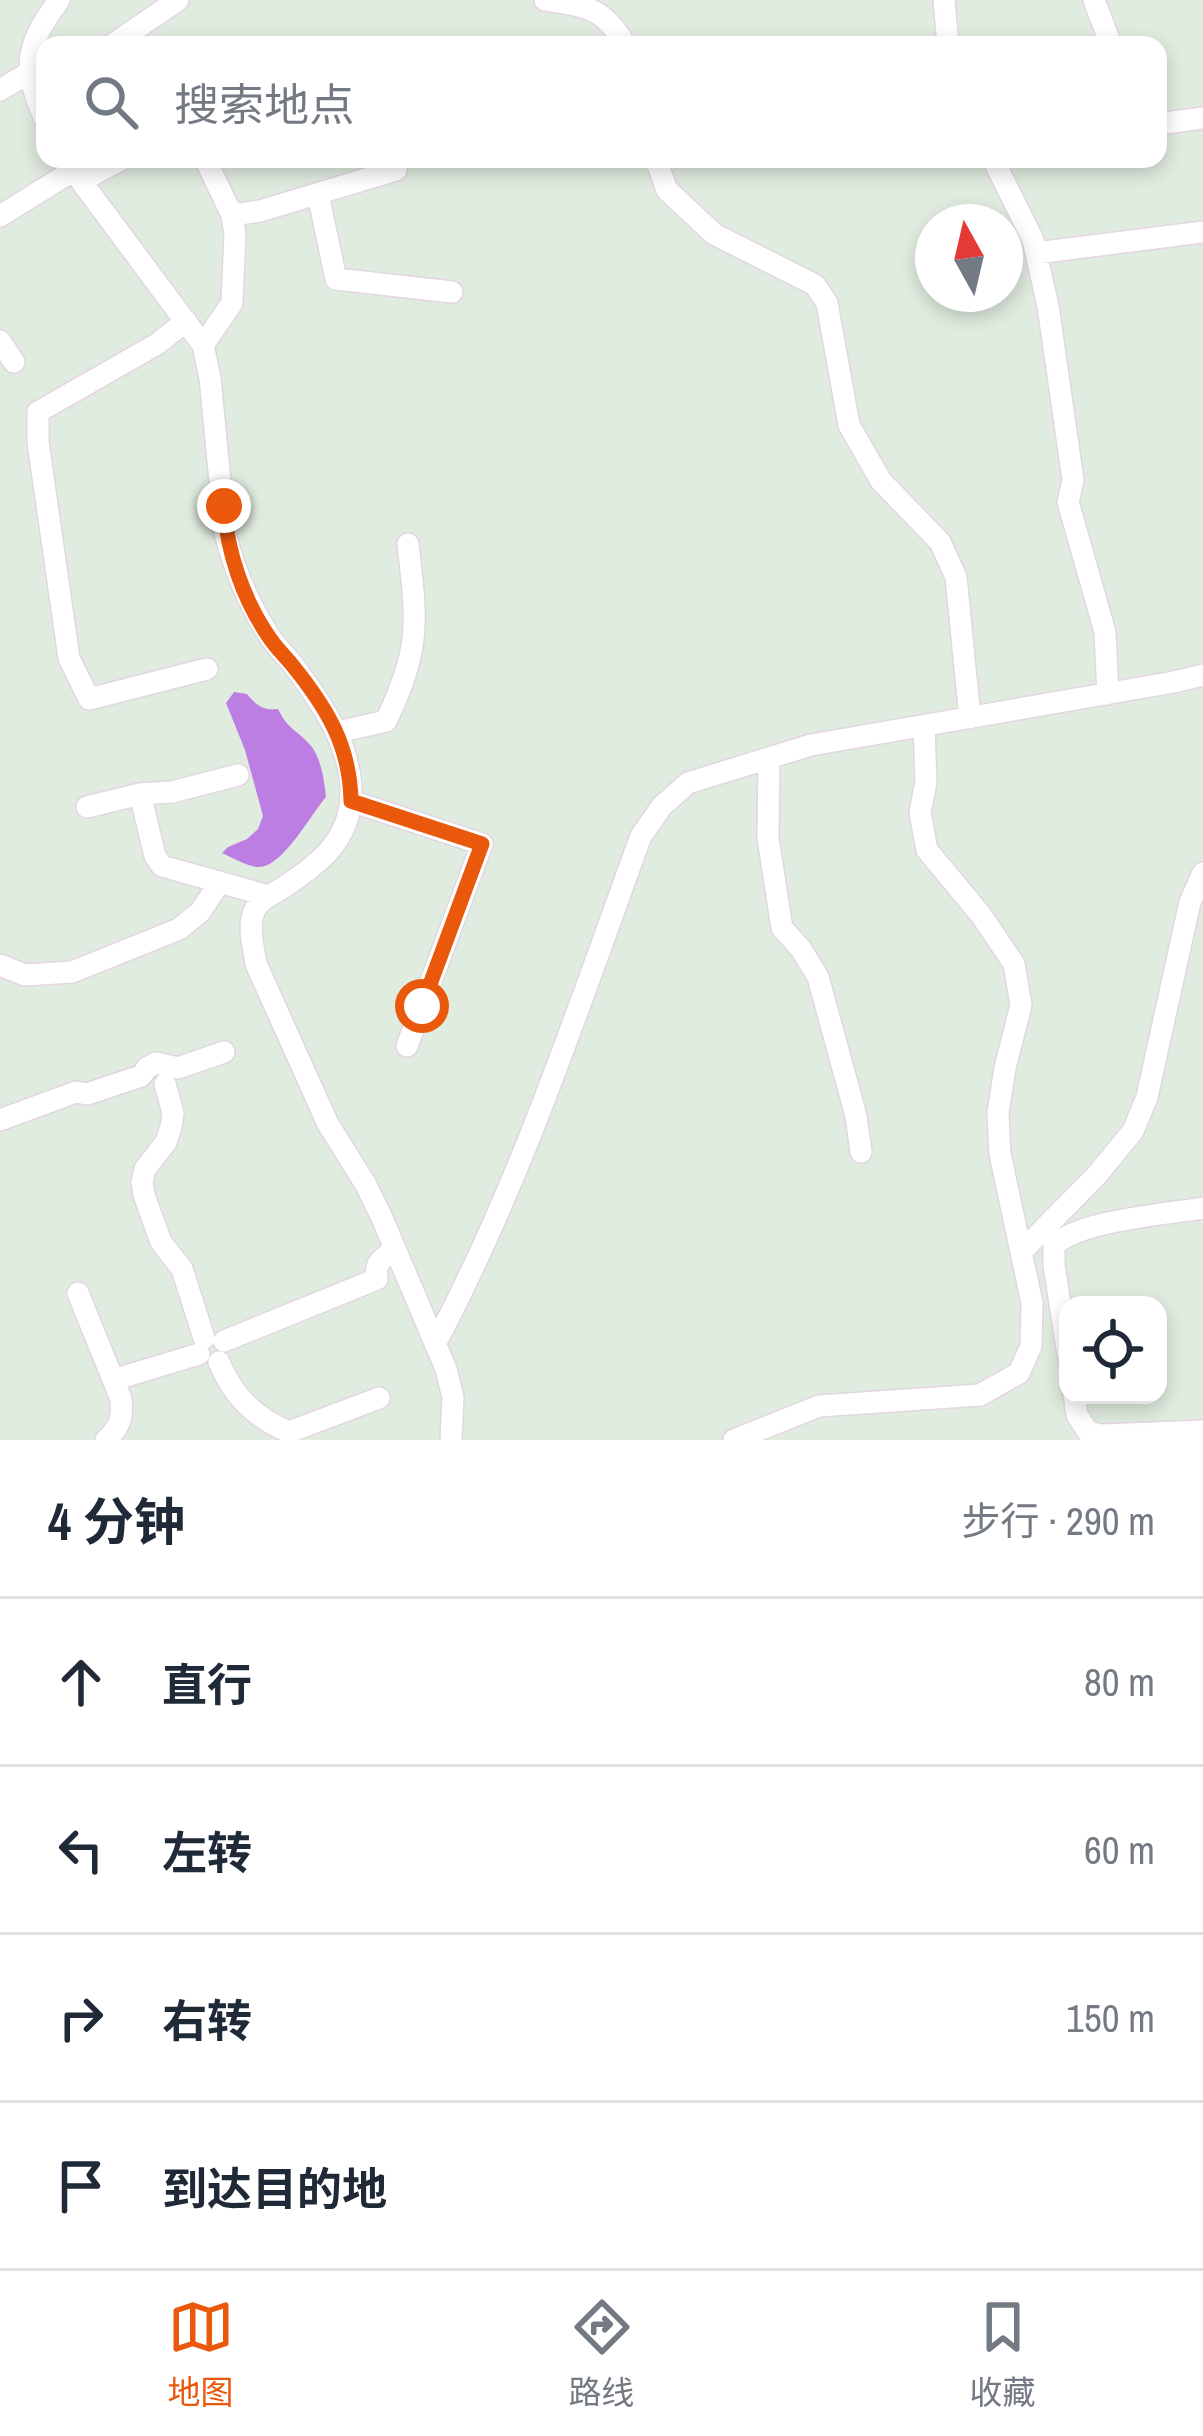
<!DOCTYPE html>
<html lang="zh">
<meta charset="utf-8">
<style>
body{margin:0;font-family:"Archivo Narrow","Noto Sans SC",sans-serif;background:#f6f6f7;color:#1f2937}
.controls{position:absolute;right:36px;bottom:36px;display:grid;overflow:hidden;border-radius:24px;box-shadow:0 6px 18px #0003}
.controls button{width:108px;height:108px;display:grid;place-items:center;padding:0;border:0;border-bottom:3px solid #e0e1e3;background:#fff;color:#1f2937;font:60px sans-serif}
.compass{position:absolute;left:915px;top:204px;width:108px;height:108px;border-radius:50%;background:#fff;box-shadow:0 6px 18px #0003;rotate:352deg}
.stop{position:absolute;width:36px;height:36px;margin:-27px;border:9px solid #ea580c;border-radius:50%;background:#fff}
.stop.end{background:#ea580c;border-color:#fff;box-shadow:0 3px 12px #0008}
.list{margin:0;padding:0;list-style:none}
h2{display:flex;justify-content:space-between;align-items:center;height:156px;margin:0;padding:0 48px;font-size:51px}
h2 small{font-size:39px;font-weight:400;color:#747a83}
.list li{display:grid;grid-template-columns:78px 1fr auto;gap:36px;align-items:center;box-sizing:border-box;height:168px;padding:0 48px;border-top:3px solid #e0e1e3}
.list b{display:block;font-size:45px;white-space:nowrap}
.list em{font-size:39px;font-style:normal;color:#747a83}
.icon{flex:none;width:66px;height:66px;fill:none;stroke:currentColor;stroke-width:2;stroke-linecap:round;stroke-linejoin:round}
.map{position:relative;flex:none;width:1203px;height:1440px;overflow:hidden}
.search{position:absolute;background:#fff;box-shadow:0 6px 18px #0003;left:36px;right:36px;top:36px;height:132px;display:flex;align-items:center;gap:30px;box-sizing:border-box;padding:0 42px;border-radius:24px;color:#747a83;font-size:45px}
.sheet{height:828px;background:#fff}
nav{display:flex;justify-content:space-around;align-items:center;box-sizing:border-box;height:168px;border-top:3px solid #e0e1e3;background:#fff;font-size:33px;color:#747a83}
nav a{display:grid;justify-items:center;gap:6px}
nav .on{color:#ea580c}
.map>svg:first-child{display:block}
.water{fill:#bd7ee4}
.lines{fill:none;stroke-linecap:round;stroke-linejoin:round}
.minor-casing{stroke:#e3d6e1;stroke-width:24}
.minor{stroke:#fff;stroke-width:21}
.route{stroke:#ea580c;stroke-width:15}
</style>
<div class="map">
<svg width="1203" height="1440" viewBox="0 0 1203 1440">
<rect width="100%" height="100%" fill="#e1ece0"/>
<path class="water" d="M234,692L247,694C256,705 263,711 278,709C288,730 299,731 312,747C322,762 324,780 326,797C311,814 283,867 259,867C248,867 233,858 222,853L228,847L247,839L258,829L263,816L245,750L226,703Z"/>
<g class="lines">
<defs>
<path id="minor" d="M545,0C585,6 604,7 625,45
M944,0L948,45
M1094,0L1111,45
M112,45L178,0
M0,90L30,72
M45,119C22,66 25,47 59,0
M1158,124L1203,118
M68,159L81,181L203,345L210,378L225,533C234,568 248,603 268,634C276,647 288,658 297,670C324,707 352,748 351,795C350,840 319,864 284,887C270,896 256,900 252,918C249,933 254,949 256,964L328,1124L366,1185L382,1218L446,1369L453,1397L451,1440
M656,159L667,190L714,234L815,285L827,303L849,425L881,481L940,542L956,577L970,718
M993,159L1033,240L1048,306L1073,480L1068,502L1105,632L1108,694
M81,181L122,159
M318,194L336,279L452,292
M232,215L260,211L396,170
M0,216L74,170
M1036,253L1203,232
M186,321L157,344L38,412V442L69,658L89,699L207,669
M0,341L14,362
M203,345L232,303L235,234L232,215L205,159
M338,732L386,721C421,648 417,622 408,544
M769,758L768,838L782,928L801,949L818,977L856,1116L861,1152
M140,794L155,856L162,866L269,896
M351,801L482,844L407,1046
M87,807L140,794L172,792L238,775
M0,965L25,975L72,972L179,929L200,912L220,882
M165,1084L173,1113L171,1127L166,1142L145,1169L142,1182L144,1195L161,1242L182,1269L204,1338
M0,1120L76,1092L87,1094L141,1076L147,1068L156,1063L178,1068L224,1052
M1021,1252L1096,1176L1133,1131L1147,1097L1190,902L1203,873
M78,1293L121,1399C123,1418 120,1427 106,1440
M224,1341L377,1279C374,1262 382,1259 395,1249
M435,1344C521,1182 578,1008 641,836L662,806L688,783L811,745L1174,682L1203,675
M1068,1355L1054,1265V1246C1076,1221 1167,1214 1203,1208
M219,1362C233,1396 254,1417 289,1432L379,1398
M113,1380L199,1354
M1074,1395L1077,1415L1088,1432L1101,1435L1203,1431
M734,1440L819,1406L980,1395L1019,1373L1031,1346L1032,1303L1000,1154L998,1113L1005,1068L1021,1005L1014,964L981,915L927,850L920,813L926,782L924,726"/>
</defs>
<use href="#minor" class="minor-casing"/>
<use href="#minor" class="minor"/>
</g>
<g class="lines">
<path class="route" d="M224,506C227,552 243,599 269,637C276,648 286,657 293,666C327,708 350,746 351,801L482,844L422,1006"/>
</g>
</svg>
<div class="controls">
<button><svg class="icon" aria-label="locate" viewBox="0 0 24 24"><circle cx="12" cy="12" r="6"/><path d="M12 2v4M12 18v4M2 12h4M18 12h4"/></svg></button>
</div>
<svg class="compass" viewBox="-18 -18 36 36"><path d="M0-13l5 13h-10z" fill="#e53935"/><path d="M0 13l5-13h-10z" fill="#747a83"/></svg>
<div class="stop" style="left:422px;top:1006px"></div>
<div class="stop end" style="left:224px;top:506px"></div>
<div class="search"><svg class="icon" aria-label="search" viewBox="0 0 24 24"><circle cx="10" cy="10" r="6"/><path d="M15 15l6 6"/></svg>搜索地点</div>
</div>
<section class="sheet">
<h2>4 分钟<small>步行 · 290 m</small></h2>
<ul class="list">
<li><svg class="icon" aria-label="ahead" viewBox="0 0 24 24"><path d="M12 20V5M6 11l6-6 6 6"/></svg><div><b>直行</b></div><em>80 m</em></li>
<li><svg class="icon" aria-label="left" viewBox="0 0 24 24"><path d="M17 20v-9H6M10 6l-5 5 5 5"/></svg><div><b>左转</b></div><em>60 m</em></li>
<li><svg class="icon" aria-label="right" viewBox="0 0 24 24"><path d="M7 20v-9h11M14 6l5 5-5 5"/></svg><div><b>右转</b></div><em>150 m</em></li>
<li><svg class="icon" aria-label="arrive" viewBox="0 0 24 24"><path d="M6 21V4h12l-3 4 3 4H6"/></svg><div><b>到达目的地</b></div></li>
</ul>
</section>
<nav>
<a class="on"><svg class="icon" aria-label="map" viewBox="0 0 24 24"><path d="M3 6l6-2 6 2 6-2v14l-6 2-6-2-6 2zM9 4v14M15 6v14"/></svg>地图</a>
<a><svg class="icon" aria-label="directions" viewBox="0 0 24 24"><path d="M12 3l9 9-9 9-9-9zM9 14v-3h6M13 9l2 2-2 2"/></svg>路线</a>
<a><svg class="icon" aria-label="saved" viewBox="0 0 24 24"><path d="M7 4h10v16l-5-4-5 4z"/></svg>收藏</a>
</nav>
